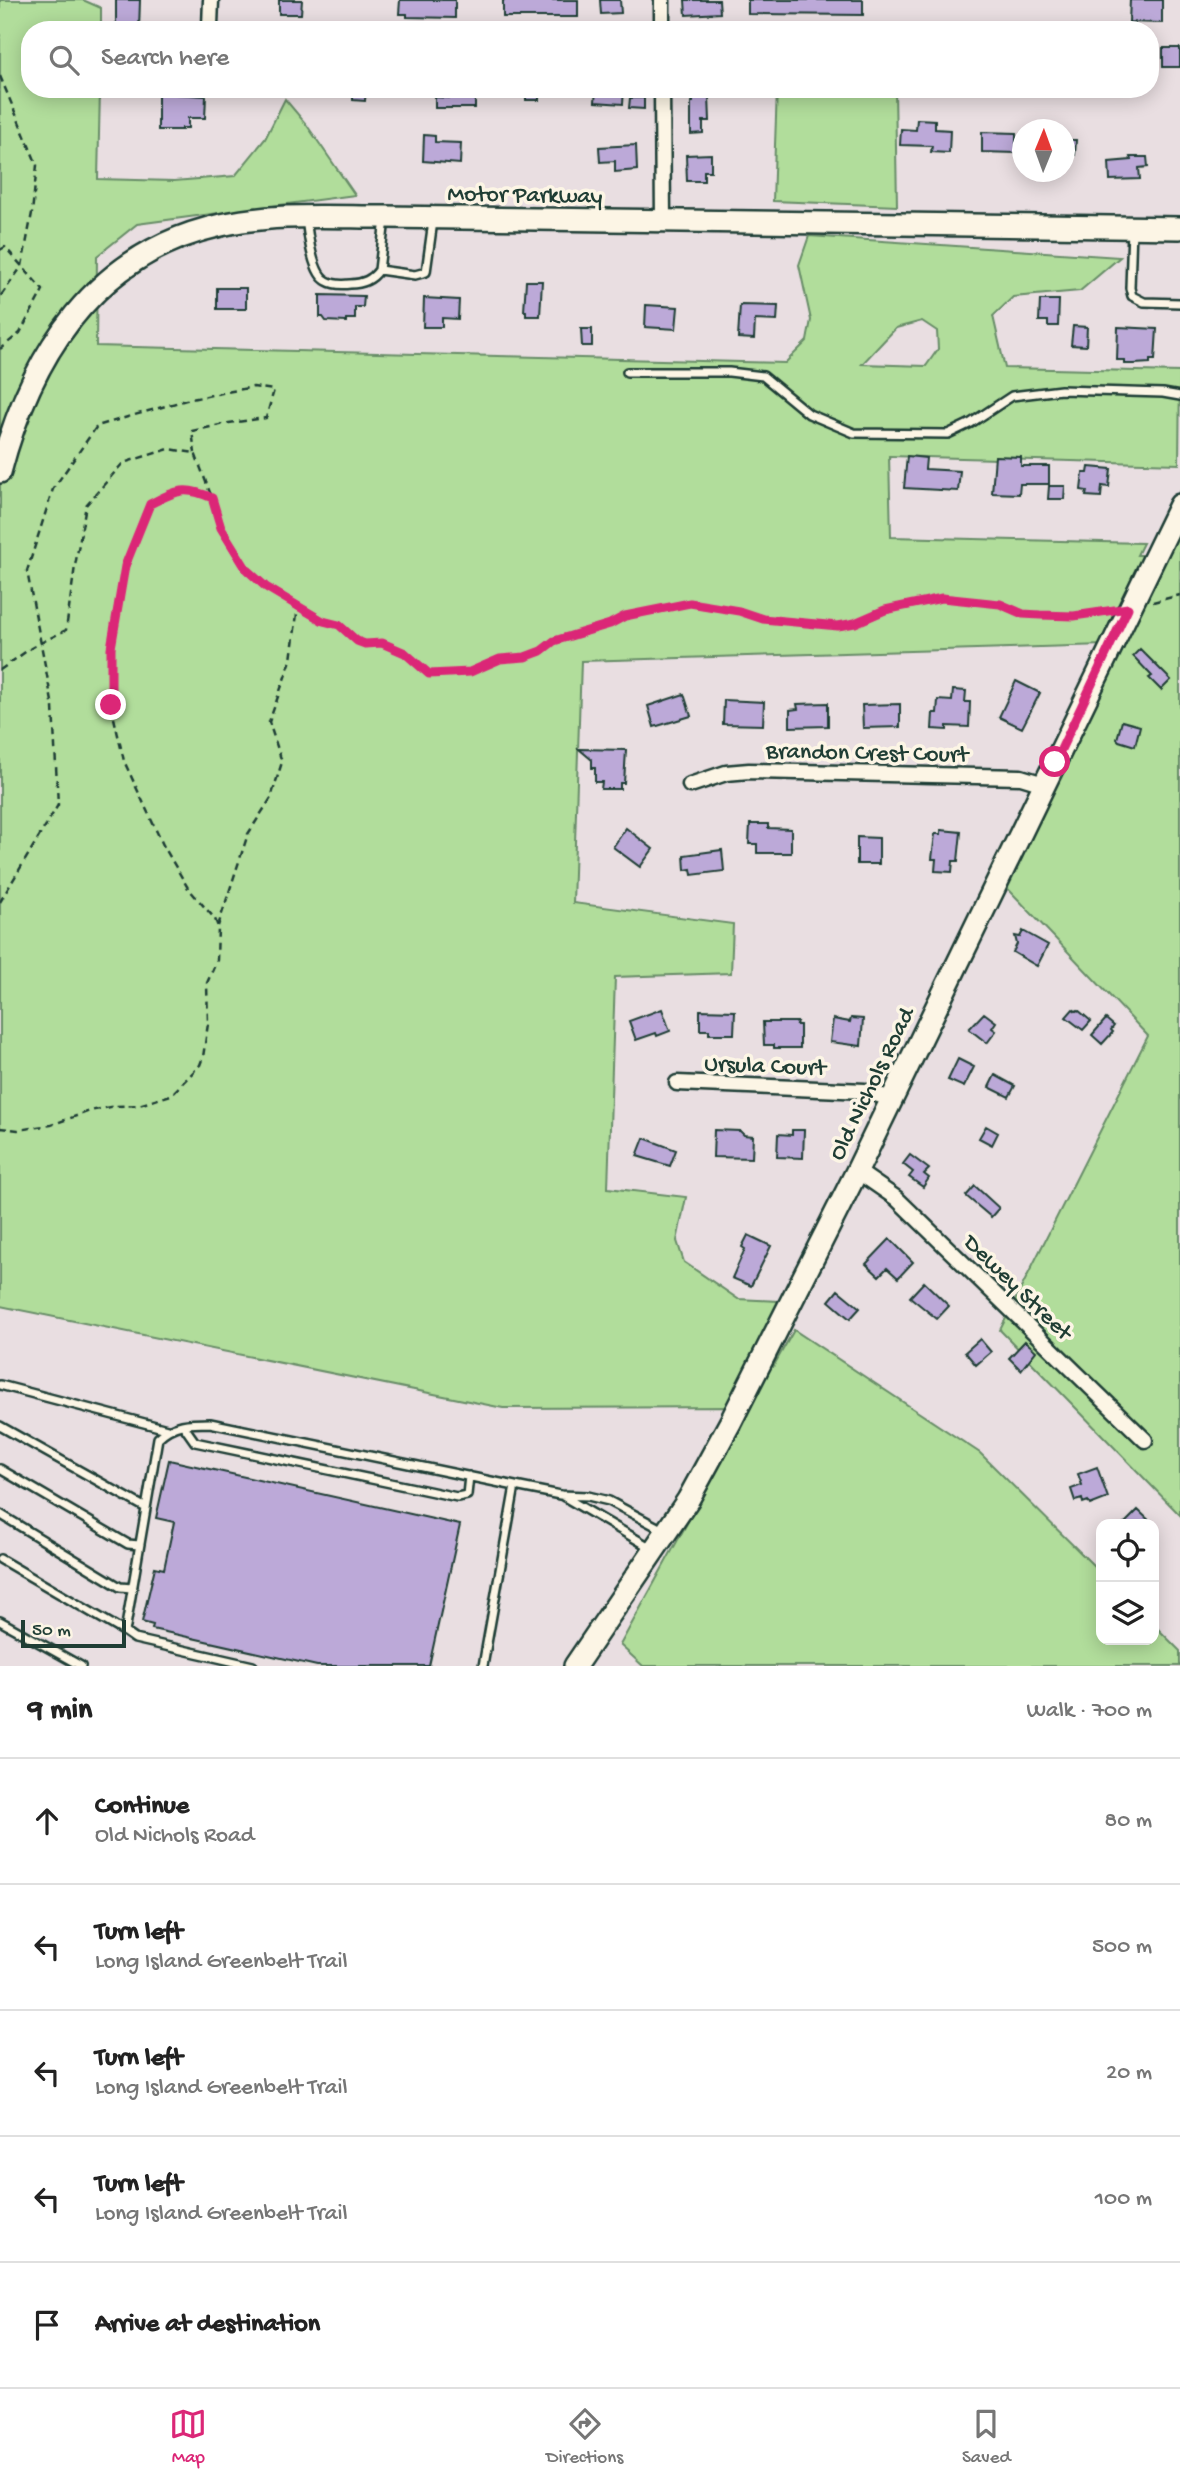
<!DOCTYPE html>
<meta charset="utf-8">
<style>
body{margin:0;font-family:"Gochi Hand",sans-serif;background:#f6f6f6;color:#222}
.controls{position:absolute;right:21px;bottom:21px;display:grid;overflow:hidden;border-radius:14px;box-shadow:0 4px 18px #0003}
.controls button{width:63px;height:63px;display:grid;place-items:center;padding:0;border:0;border-bottom:2px solid #e0e0e0;background:#fff;color:#222;font:35px sans-serif}
.compass{position:absolute;left:1012px;top:119px;width:63px;height:63px;border-radius:50%;background:#fff;box-shadow:0 4px 18px #0003;rotate:1deg}
.scale{position:absolute;left:21px;bottom:18px;width:105px;box-sizing:border-box;padding-left:7px;border:4px solid #1f3d34;border-top:0;font-size:19px;line-height:24px;white-space:nowrap;color:#1f3d34;-webkit-text-stroke:5px #fcf5e5;paint-order:stroke}
.stop{position:absolute;width:21px;height:21px;margin:-16px;border:5px solid #db2777;border-radius:50%;background:#fff}
.stop.end{background:#db2777;border-color:#fff;box-shadow:0 2px 7px #0008}
.list{margin:0;padding:0;list-style:none}
h2{display:flex;justify-content:space-between;align-items:center;height:91px;margin:0;padding:0 28px;font-size:30px}
h2 small{font-size:23px;font-weight:400;color:#767676}
.list li{display:grid;grid-template-columns:46px 1fr auto;gap:21px;align-items:center;box-sizing:border-box;height:126px;padding:0 28px;border-top:2px solid #e0e0e0}
.list b{display:block;font-size:26px;white-space:nowrap}
.list p{margin:0;font-size:23px;white-space:nowrap;color:#767676}
.list em{font-size:23px;font-style:normal;color:#767676}
.icon{flex:none;width:38px;height:38px;fill:none;stroke:currentColor;stroke-width:2;stroke-linecap:round;stroke-linejoin:round}
.map{position:relative;flex:none;width:1180px;height:1666px;overflow:hidden}
.search{position:absolute;background:#fff;box-shadow:0 4px 18px #0003;left:21px;right:21px;top:21px;height:77px;display:flex;align-items:center;gap:18px;box-sizing:border-box;padding:0 24px;border-radius:28px;color:#767676;font-size:26px}
.sheet{height:721px;background:#fff}
nav{display:flex;justify-content:space-around;align-items:center;box-sizing:border-box;height:98px;border-top:2px solid #e0e0e0;background:#fff;font-size:19px;color:#767676}
nav a{display:grid;justify-items:center;gap:4px}
nav .on{color:#db2777}
.map>svg:first-child{display:block}
.green{fill:#b1dd9b;stroke:#688d68;stroke-width:2;fill-rule:evenodd}
.building{fill:#bca9d8;stroke:#1f3d34;stroke-width:2}
.lines{fill:none;stroke-linecap:round;stroke-linejoin:round}
.lane-casing{stroke:#1f3d34;stroke-width:12}
.street-casing{stroke:#1f3d34;stroke-width:19}
.secondary-casing{stroke:#1f3d34;stroke-width:26}
.path{stroke:#1f3d34;stroke-width:2.5;stroke-dasharray:7 5;stroke-linecap:butt}
.lane{stroke:#fcf5e5;stroke-width:7}
.street{stroke:#fcf5e5;stroke-width:14}
.secondary{stroke:#fcf5e5;stroke-width:21}
.route{stroke:#db2777;stroke-width:9}
.labels{text-anchor:middle;stroke-width:7;stroke-linejoin:round;paint-order:stroke}
.street-label{font-size:24px;fill:#1f3d34;stroke:#fcf5e5}
</style>
<div class="map">
<svg width="1180" height="1666" viewBox="0 0 1180 1666">
<rect width="100%" height="100%" fill="#e9dee1"/>
<filter id="ink" filterUnits="userSpaceOnUse"><feTurbulence type="fractalNoise" baseFrequency=".0143" numOctaves="2"/><feDisplacementMap in="SourceGraphic" scale="14" xChannelSelector="R" yChannelSelector="G"/><feConvolveMatrix kernelMatrix="1 2 1 2 8 2 1 2 1" color-interpolation-filters="sRGB"/></filter>
<g filter="url(#ink)">
<path class="green" d="M0,0H83L101,8V30H30V89H100L98,179L174,181L235,176L265,139L285,99L306,124L355,195L137,224L97,256L96,346L785,363L807,341L811,320L799,265L809,236L1120,257L1080,291L1013,297L993,316L1005,368L1180,372L1179,464L889,456L891,537L1143,543L1137,555H1148L1180,491V1515L1000,1330L1148,1036L993,873L1104,645L581,661L573,903L733,924L731,973L615,977L608,1188L686,1197L677,1241L684,1262L738,1299L799,1302L782,1338L773,1367L794,1330L980,1453L1101,1573V1640H1154V1625L1180,1651V1666H643L620,1645L751,1407L503,1408L0,1306ZM922,321L937,331L938,349L926,366L862,364L896,328Z
M777,89H895L897,206L773,201Z"/>
<path class="building" d="M116,0H140L139,30H116Z
M279,0H302L301,14H279Z
M400,0H455V18L407,17V14H399Z
M503,0H578V17H503Z
M600,0H620L621,13L601,14Z
M685,0H719L720,13L686,15Z
M748,0H863V15L748,14Z
M1130,0H1162V23L1129,22Z
M1163,48H1180V67H1163Z
M353,89H366L365,101L353,100Z
M452,89H469V99H475V108H435V97L452,98Z
M526,89H539V100H526Z
M596,89H624L623,104L595,102Z
M696,89H708L709,96L710,121H703V133L691,134V102H693V94H696Z
M158,93L206,96L205,118H188V128H182V130H158Z
M630,98H644V109L629,108Z
M917,119L935,120V129L950,130L949,153L931,152L932,146L900,145L901,129L916,130Z
M982,132L1016,133V153L982,152Z
M424,135L435,136V142L461,143L460,164L423,161Z
M1065,140H1076L1075,155L1065,154Z
M636,145L637,170L615,172V161L600,162L599,147Z
M711,154V171H704V181H687L686,155Z
M1130,157H1147L1148,167L1139,168L1140,179L1110,180L1109,162L1131,160Z
M526,281H542L540,316H526V311H524Z
M217,288H246V309H217Z
M320,295L364,296L363,307H355V319H346V322L326,321L323,317H320Z
M424,298L459,300L458,319L442,318V327H423Z
M1040,300H1059L1058,326H1048V321H1039Z
M646,305L678,307L676,329L645,327Z
M740,305L778,306L777,321L755,320L754,339L738,338Z
M1073,326L1087,327L1086,346L1071,345Z
M1118,327L1157,329L1155,360H1150V363L1134,364H1124V360H1117Z
M581,329H592V346H582Z
M907,456L926,458L925,469L960,471L958,491L904,488Z
M995,456L1021,457V466H1049V484H1020L1019,494L992,493Z
M1089,467L1111,469L1109,487L1102,486L1101,497L1086,496L1087,491L1081,490L1083,473H1088Z
M1049,486H1065L1064,499H1048Z
M1140,649L1171,680L1161,690L1149,678L1152,676L1133,656Z
M1016,681L1040,693L1022,728L999,717Z
M953,690L966,691L965,702H970L969,727L947,726V730L932,729L933,713H937L938,700L952,701Z
M684,694L691,716L654,727L648,706Z
M724,700L764,702L763,725L723,724Z
M828,703V726L790,727V710L798,709L797,704Z
M900,704V727L863,728L862,705Z
M1122,721L1140,726L1135,746L1119,741L1117,739Z
M579,749L626,750L624,783H620V789H601L602,782H595V768H592V760Z
M750,824H768V828L791,829V853H757V844H749Z
M626,828L653,849L640,867L613,847Z
M941,830L961,832L958,861H953L952,872L935,871L936,859H932L935,834H941Z
M857,837L879,838V864H857Z
M722,850L724,871L692,875L691,869L685,870L684,855Z
M1023,931L1048,945L1037,966L1013,952L1017,944L1015,936L1020,937Z
M662,1009L670,1031L657,1036L656,1033L636,1040L629,1021Z
M1073,1009L1076,1011L1078,1010L1091,1021L1083,1030L1066,1017Z
M700,1010L735,1011L734,1034H709V1030H700Z
M984,1013L996,1022L992,1028L996,1031L987,1043L969,1029Z
M851,1018L863,1019L861,1046L830,1042L833,1019L850,1022Z
M1106,1019L1114,1026L1111,1030L1113,1032L1102,1044L1092,1035Z
M763,1022H797L796,1025H800V1048H774V1045H764Z
M958,1059L974,1067L964,1087L948,1080Z
M995,1075L1015,1086L1009,1097L989,1087Z
M986,1126L998,1133L992,1145L979,1138Z
M714,1130L740,1131L744,1135L753,1136L752,1158L713,1157Z
M792,1130H804L803,1158L777,1157L778,1134L792,1135Z
M644,1138L676,1150L670,1166L637,1156Z
M910,1155L929,1169L924,1174L929,1178L923,1187L909,1177L913,1172L903,1164Z
M975,1186L999,1208L991,1217L966,1196Z
M748,1235L771,1246L751,1286L732,1278L745,1249L742,1247Z
M890,1239L913,1262L898,1278L887,1268L879,1276L866,1264Z
M924,1282L949,1306L937,1319L910,1297Z
M838,1290L860,1308L850,1319L829,1301Z
M980,1339L991,1352L976,1365L965,1352Z
M1025,1341L1036,1351L1021,1370L1009,1358Z
M169,1460L460,1525L429,1666H317L152,1629L153,1625L142,1622L155,1567L164,1569L174,1522L156,1518Z
M1097,1467L1108,1498L1090,1505L1088,1501L1083,1503L1082,1499L1075,1501L1071,1489L1082,1485L1078,1474Z
M1138,1510L1153,1524H1124Z"/>
<g class="lines">
<defs>
<path id="lane" d="M306,218C308,234 312,274 327,281C334,285 342,285 350,284C362,284 372,280 379,270L385,219
M1132,228L1130,288L1132,296L1144,302L1180,303
M379,270L415,275L426,272L433,221
M627,372H729L763,376L809,414L854,433L948,434L971,423L1012,396L1061,390L1163,393L1180,396
M0,1385L167,1429
M183,1425L195,1442L457,1497L467,1495L469,1476
M0,1426L146,1508
M0,1469L128,1544L139,1545
M561,1495L653,1549
M0,1514L120,1587L132,1588
M0,1559L125,1632
M0,1621L81,1666
M253,1666L135,1639L125,1632L158,1438C173,1423 190,1423 210,1423L515,1486
M483,1666L515,1486L560,1495L588,1496L609,1501L665,1531"/>
<path id="street" d="M210,26L211,0
M662,30V0
M662,89L663,221
M690,785L726,773L749,771L1021,777L1044,784
M677,1083L865,1091L892,1099
M857,1171L896,1198L1145,1440"/>
<path id="secondary" d="M0,472C31,354 95,253 221,225C274,213 331,217 385,217L1180,228
M575,1666L688,1500L730,1423L857,1171L1180,505"/>
</defs>
<use href="#lane" class="lane-casing"/>
<use href="#street" class="street-casing"/>
<use href="#secondary" class="secondary-casing"/>
<path class="path" d="M0,76L37,165L32,213L22,266L0,297
M0,250L5,247L43,290L20,333L0,349
M1153,602L1180,595
M0,670L31,648L66,630L75,566L86,505L123,463L169,449L195,453L212,498
M0,902L58,805L53,707L27,571L53,489L97,426L186,400L253,387L274,390L266,418L229,423L192,431L195,453
M218,926L248,834L271,798L282,762L269,722L291,660L298,606
M0,1128L18,1130L51,1125L90,1111L115,1106L139,1105L171,1095L200,1065L203,1057L208,1024L207,983L217,960L218,927L215,919L188,888L163,845L124,761L111,705V647L125,566L150,504C175,491 184,485 212,498L221,528L248,570L266,587L323,621L339,625L357,641L365,644L382,643L405,653L429,675L470,672L500,659L525,657L541,651L554,641L610,624L625,616L690,603L739,611L763,619L838,626L854,623L885,610L942,598L1001,604L1023,614L1040,615L1074,616L1108,611"/>
<use href="#lane" class="lane"/>
<use href="#street" class="street"/>
<use href="#secondary" class="secondary"/>
</g>
</g>
<g class="lines" filter="url(#ink)">
<path class="route" d="M111,705V648L125,566L150,504C176,491 184,485 212,498L221,528L247,570L266,587L323,621L339,625L357,641L365,644L382,643L405,653L429,674L470,672L500,659L525,657L541,651L554,641L610,624L625,616L690,603L739,611L763,619L838,626L855,623L885,610L942,598L1000,604L1023,614L1040,615L1074,616L1128,608L1055,762"/>
</g>
<g class="labels">
<g class="street-label">
<text transform="translate(525 193) rotate(1)" y="8">Motor Parkway</text>
<text transform="translate(867 751) rotate(1)" y="8">Brandon Crest Court</text>
<text transform="translate(765 1064) rotate(2)" y="8">Ursula Court</text>
<text transform="translate(870 1083) rotate(-64)" y="8">Old Nichols Road</text>
<text transform="translate(1019 1286) rotate(44)" y="8">Dewey Street</text>
</g>
</g>
</svg>
<div class="controls">
<button><svg class="icon" aria-label="locate" viewBox="0 0 24 24"><circle cx="12" cy="12" r="6"/><path d="M12 2v4M12 18v4M2 12h4M18 12h4"/></svg></button>
<button><svg class="icon" aria-label="layers" viewBox="0 0 24 24"><path d="M12 4l9 5-9 5-9-5zM3 14l9 5 9-5"/></svg></button>
</div>
<svg class="compass" viewBox="-18 -18 36 36"><path d="M0-13l5 13h-10z" fill="#e53935"/><path d="M0 13l5-13h-10z" fill="#767676"/></svg>
<div class="scale">50 m</div>
<div class="stop" style="left:1055px;top:762px"></div>
<div class="stop end" style="left:111px;top:705px"></div>
<div class="search"><svg class="icon" aria-label="search" viewBox="0 0 24 24"><circle cx="10" cy="10" r="6"/><path d="M15 15l6 6"/></svg>Search here</div>
</div>
<section class="sheet">
<h2>9 min<small>Walk · 700 m</small></h2>
<ul class="list">
<li><svg class="icon" aria-label="ahead" viewBox="0 0 24 24"><path d="M12 20V5M6 11l6-6 6 6"/></svg><div><b>Continue</b><p>Old Nichols Road</p></div><em>80 m</em></li>
<li><svg class="icon" aria-label="left" viewBox="0 0 24 24"><path d="M17 20v-9H6M10 6l-5 5 5 5"/></svg><div><b>Turn left</b><p>Long Island Greenbelt Trail</p></div><em>500 m</em></li>
<li><svg class="icon" aria-label="left" viewBox="0 0 24 24"><path d="M17 20v-9H6M10 6l-5 5 5 5"/></svg><div><b>Turn left</b><p>Long Island Greenbelt Trail</p></div><em>20 m</em></li>
<li><svg class="icon" aria-label="left" viewBox="0 0 24 24"><path d="M17 20v-9H6M10 6l-5 5 5 5"/></svg><div><b>Turn left</b><p>Long Island Greenbelt Trail</p></div><em>100 m</em></li>
<li><svg class="icon" aria-label="arrive" viewBox="0 0 24 24"><path d="M6 21V4h12l-3 4 3 4H6"/></svg><div><b>Arrive at destination</b></div></li>
</ul>
</section>
<nav>
<a class="on"><svg class="icon" aria-label="map" viewBox="0 0 24 24"><path d="M3 6l6-2 6 2 6-2v14l-6 2-6-2-6 2zM9 4v14M15 6v14"/></svg>Map</a>
<a><svg class="icon" aria-label="directions" viewBox="0 0 24 24"><path d="M12 3l9 9-9 9-9-9zM9 14v-3h6M13 9l2 2-2 2"/></svg>Directions</a>
<a><svg class="icon" aria-label="saved" viewBox="0 0 24 24"><path d="M7 4h10v16l-5-4-5 4z"/></svg>Saved</a>
</nav>
